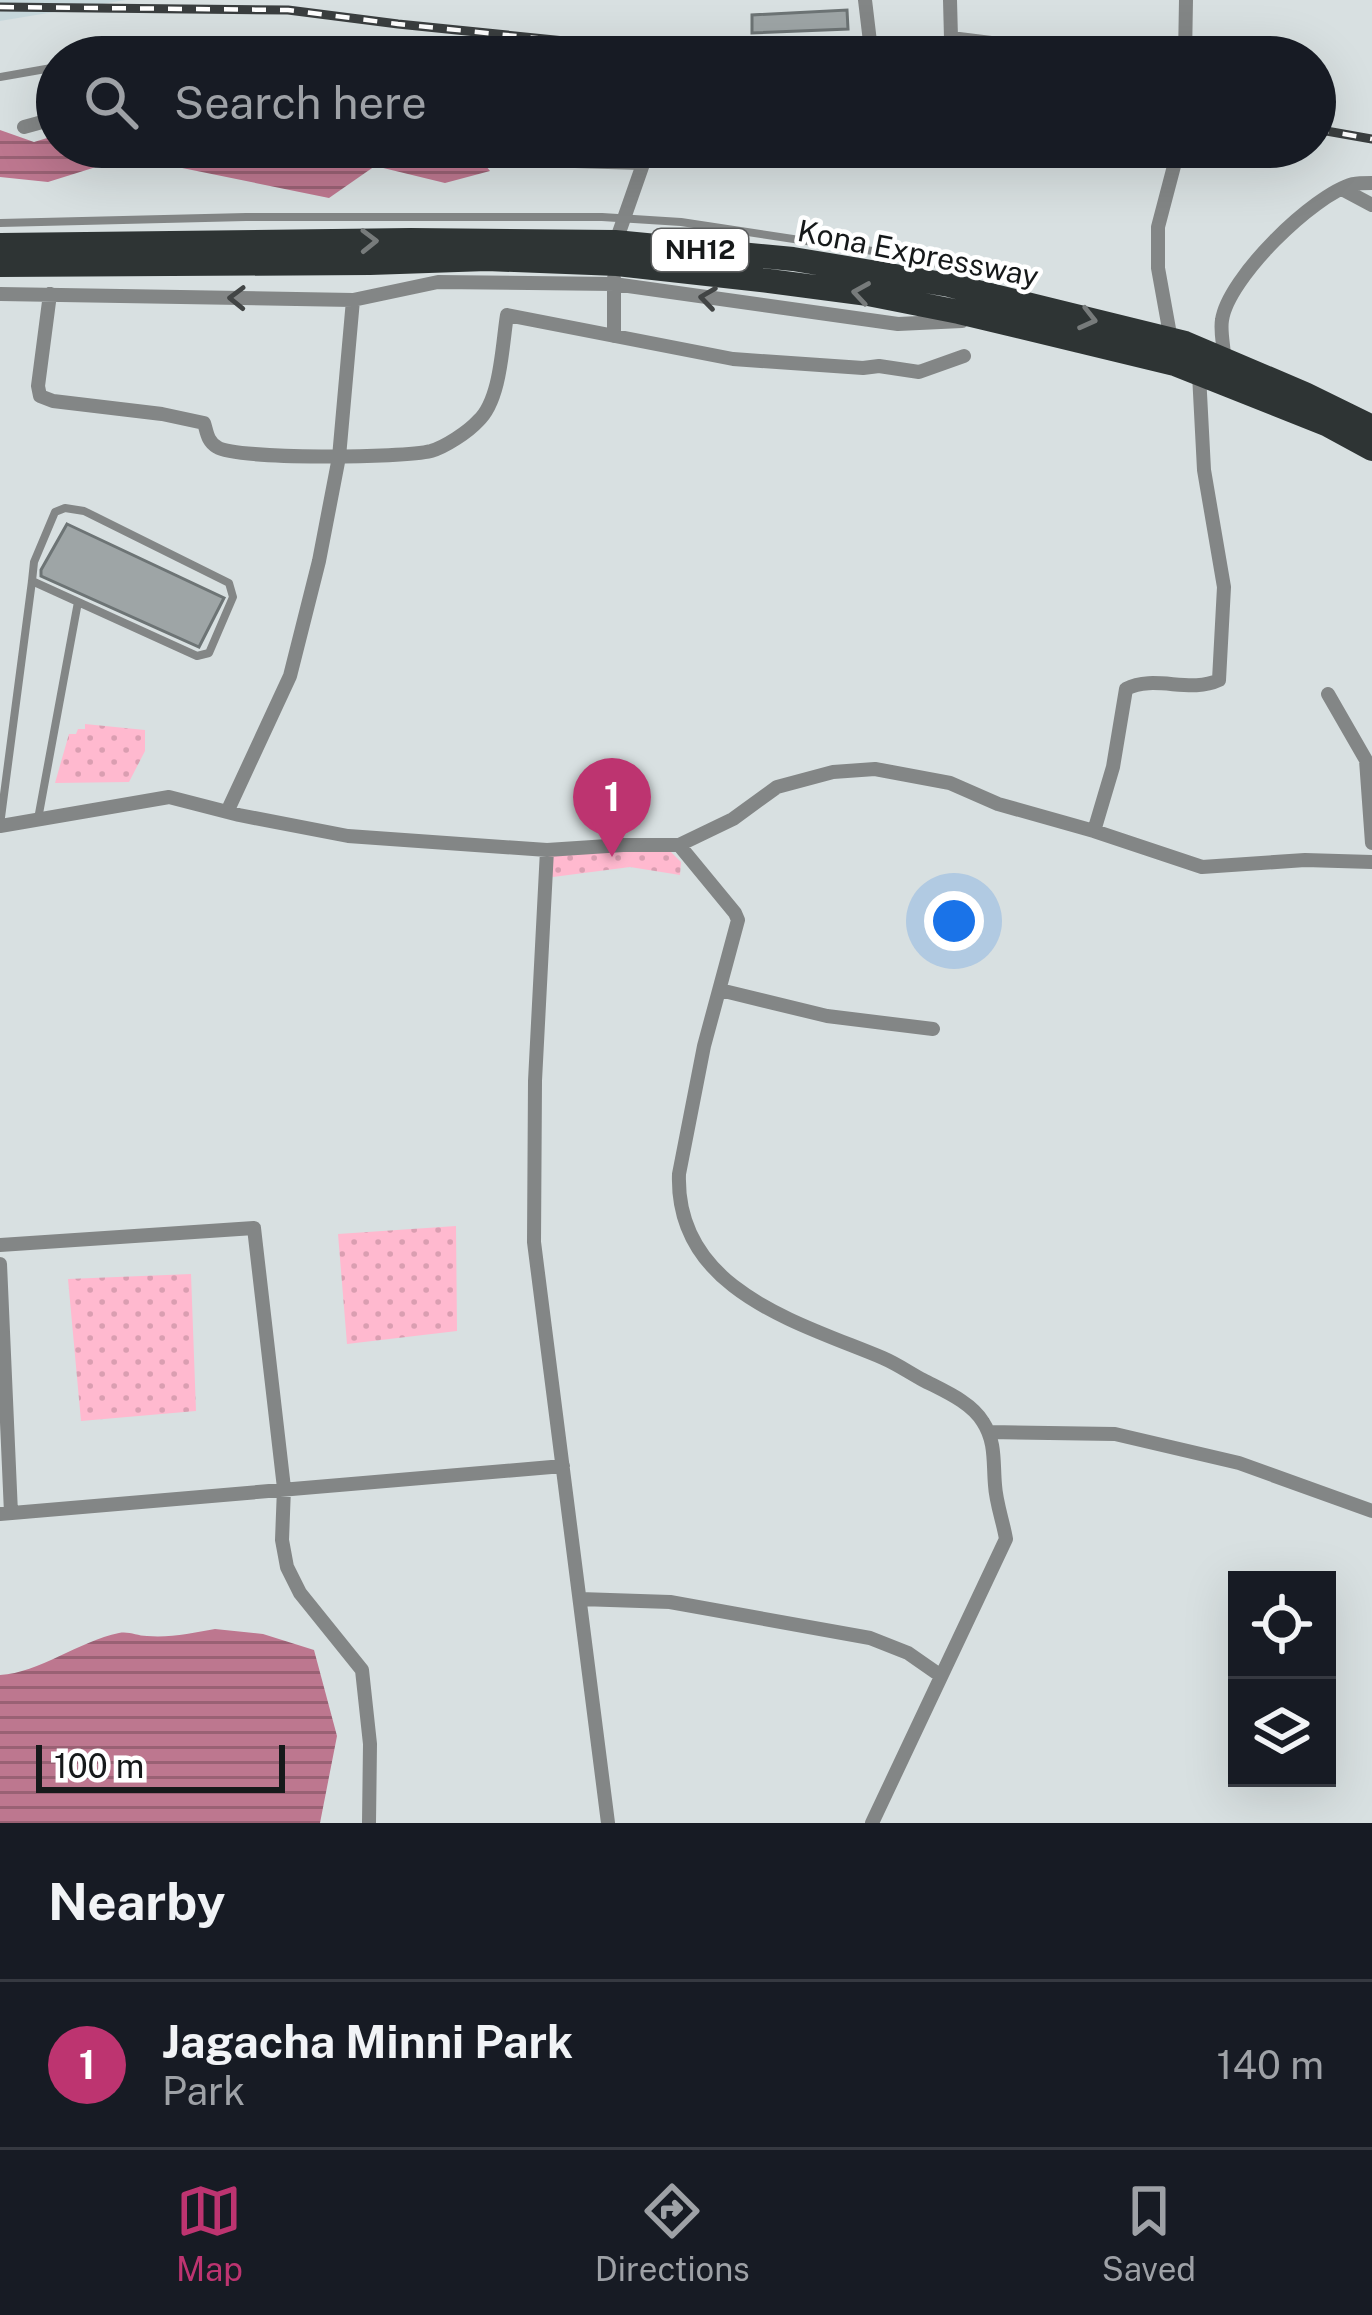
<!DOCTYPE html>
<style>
body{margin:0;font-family:"Public Sans",sans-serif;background:#242831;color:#f1f3f6}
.controls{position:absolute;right:36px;bottom:36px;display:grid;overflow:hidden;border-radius:0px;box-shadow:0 12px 48px #0002}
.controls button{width:108px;height:108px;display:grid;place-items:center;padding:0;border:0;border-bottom:3px solid #363941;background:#171b24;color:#f1f3f6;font:60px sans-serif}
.scale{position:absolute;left:36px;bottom:30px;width:249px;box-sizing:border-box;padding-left:12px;border:6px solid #16191a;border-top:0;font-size:33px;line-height:42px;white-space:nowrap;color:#16191a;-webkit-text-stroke:9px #fff;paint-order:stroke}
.you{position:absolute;left:954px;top:921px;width:42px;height:42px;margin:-30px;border:9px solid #fff;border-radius:50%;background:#1a73e8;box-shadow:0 0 0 18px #1a73e833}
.badge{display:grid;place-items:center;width:78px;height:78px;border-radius:50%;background:#bd3470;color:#fff;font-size:39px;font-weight:700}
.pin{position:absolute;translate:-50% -99px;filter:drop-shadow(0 3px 6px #0008)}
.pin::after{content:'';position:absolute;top:63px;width:42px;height:36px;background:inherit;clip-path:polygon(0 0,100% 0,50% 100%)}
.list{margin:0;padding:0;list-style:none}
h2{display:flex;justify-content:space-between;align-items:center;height:156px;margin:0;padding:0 48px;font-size:51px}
h2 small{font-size:39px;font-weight:400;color:#9ea1a6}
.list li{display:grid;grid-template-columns:78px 1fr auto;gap:36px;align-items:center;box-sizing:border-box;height:168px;padding:0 48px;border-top:3px solid #363941}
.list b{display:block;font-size:45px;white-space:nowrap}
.list p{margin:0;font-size:39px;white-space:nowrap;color:#9ea1a6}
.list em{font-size:39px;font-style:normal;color:#9ea1a6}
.icon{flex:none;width:66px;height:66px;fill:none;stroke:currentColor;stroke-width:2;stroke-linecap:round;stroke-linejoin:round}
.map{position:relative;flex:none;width:1372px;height:1823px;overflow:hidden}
.search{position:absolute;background:#171b24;box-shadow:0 12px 48px #0002;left:36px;right:36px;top:36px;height:132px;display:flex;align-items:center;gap:30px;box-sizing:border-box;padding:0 42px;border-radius:66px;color:#9ea1a6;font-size:45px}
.sheet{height:324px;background:#171b24}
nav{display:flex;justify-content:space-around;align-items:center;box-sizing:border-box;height:168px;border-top:3px solid #363941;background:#171b24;font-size:33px;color:#9ea1a6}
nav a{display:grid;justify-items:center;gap:6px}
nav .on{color:#bd3470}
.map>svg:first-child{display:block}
.built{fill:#c6d7db}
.grass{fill:url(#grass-dots)}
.water{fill:url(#water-rules)}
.building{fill:#9ea5a6;stroke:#6d7475;stroke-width:3}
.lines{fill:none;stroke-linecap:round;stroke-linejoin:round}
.service{stroke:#838686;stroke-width:8}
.minor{stroke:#838686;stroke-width:14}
.trunk{stroke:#2e3434;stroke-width:24}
.rail-casing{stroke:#3a3e3f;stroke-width:9}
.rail{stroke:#fff;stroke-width:4.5;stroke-dasharray:14;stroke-linecap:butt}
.oneway{stroke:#777b7b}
.oneway2{stroke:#424545}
.labels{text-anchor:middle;stroke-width:9;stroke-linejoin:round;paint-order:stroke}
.shield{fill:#fff;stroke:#5c5e5f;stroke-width:3}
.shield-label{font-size:27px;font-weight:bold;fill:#16191a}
.street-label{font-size:30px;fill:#16191a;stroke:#fff}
</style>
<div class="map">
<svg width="1372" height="1823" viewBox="0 0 1372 1823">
<defs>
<pattern id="grass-dots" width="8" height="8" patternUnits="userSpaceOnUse" patternTransform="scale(3)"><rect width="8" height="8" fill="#ffb9cf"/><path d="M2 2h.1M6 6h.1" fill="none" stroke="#da9eb1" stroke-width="1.8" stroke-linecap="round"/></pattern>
<pattern id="water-rules" width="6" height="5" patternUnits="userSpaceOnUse" patternTransform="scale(3)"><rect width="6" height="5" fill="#bd778f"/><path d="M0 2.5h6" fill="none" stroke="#996174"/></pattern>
</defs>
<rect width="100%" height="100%" fill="#d8e0e1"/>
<path class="built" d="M0,0H126L0,21Z"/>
<path class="grass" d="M85,724L145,730V751L129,782L55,783L69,734H76L78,729H85Z
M666,847L681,862L680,875L630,867L553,877L548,873L549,851Z
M456,1226L457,1331L347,1344L338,1234Z
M191,1274L196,1411L81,1421L68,1279Z"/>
<path class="water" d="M0,130L34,142L57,135V147H471L490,171L445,183L375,166L329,198L128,157L48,182L0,177Z
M215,1629L263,1634L314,1650L337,1736L320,1823H0V1675C39,1673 79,1641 119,1633C129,1631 137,1636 147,1636C170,1638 193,1633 215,1629Z"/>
<path class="building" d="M847,10L848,29L752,33V15Z
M67,524L224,598L199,647L41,576V570Z"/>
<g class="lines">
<path class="service" d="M135,57L210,47L311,57
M0,77L57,67
M499,147L509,162L641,166
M0,223L246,217H602L681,222L912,257L948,267L968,280
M38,819L78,602
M0,825L32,581L34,562L55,512L65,508L84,511L229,583L233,597L209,653L197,656L32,581"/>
<path class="minor" d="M865,0L871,50
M951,38L1104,57
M868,57L871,50L877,47L947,44L951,38L950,0
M1185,57L1186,0
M24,127L57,118
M1342,189L1372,205
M615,244L649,147
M614,278V336
M0,294L353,300L438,282L614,284L898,324L962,321
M50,294L38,386L40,396L53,401L162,414L204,423C207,432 207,441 217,447C237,460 403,458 431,451C445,447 468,432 478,421C501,400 502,346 507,315L733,359L863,368L879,366L919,372L964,356
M1171,340L1158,268V227L1179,147
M1224,358C1224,346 1220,332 1222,320C1228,278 1313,195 1353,184C1358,183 1367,183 1372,183
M1328,694L1366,760L1372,843
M227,812L290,676L319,561L339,457L353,300
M0,826L169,797L239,815L348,836L547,850
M1094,831L1113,767L1126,689C1154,674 1190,694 1219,680L1224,587L1204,470L1199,374
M679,845L735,913L738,920L704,1046L679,1174C675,1290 797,1322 883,1358C897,1364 910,1373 923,1380C944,1391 971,1402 983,1422C996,1442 993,1463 995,1485C996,1503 1003,1521 1006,1539L872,1823
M720,990L827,1016L933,1029
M0,1245L254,1228L284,1488L282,1540L287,1567L300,1593L362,1670L370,1744L369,1823
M0,1264L11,1513
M989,1432L1115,1434L1239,1463L1372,1511
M0,1514L563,1466
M580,1599L670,1602L870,1638L908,1653L941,1676
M608,1823L534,1242L535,1081L547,850L623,845H679L733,819L777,787L833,772L875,769L950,783L998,804L1094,831L1202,867L1305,860L1372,862"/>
<path class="trunk" d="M0,245L411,240L615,242L793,259L949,285L1185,343L1305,394L1372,427
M0,265L370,263L487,259L617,264L769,281L868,294L959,312L1175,364L1326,424L1372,449"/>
<defs>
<path id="rail" d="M0,7L288,10L398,24L723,57
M1315,129L1372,139"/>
</defs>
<use href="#rail" class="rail-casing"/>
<use href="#rail" class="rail"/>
</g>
<defs><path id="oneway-chevron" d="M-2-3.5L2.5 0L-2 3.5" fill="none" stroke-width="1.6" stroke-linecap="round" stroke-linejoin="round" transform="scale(3)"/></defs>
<g class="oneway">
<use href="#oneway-chevron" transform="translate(369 241) rotate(-1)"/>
<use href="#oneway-chevron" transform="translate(861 293) rotate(-171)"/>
<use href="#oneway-chevron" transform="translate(1088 319) rotate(14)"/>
</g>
<g class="oneway2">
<use href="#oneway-chevron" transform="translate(237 298) rotate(-179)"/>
<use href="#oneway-chevron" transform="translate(708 298) rotate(-172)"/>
</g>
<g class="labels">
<rect class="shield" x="652" y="229" width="96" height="42" rx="9"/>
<g class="shield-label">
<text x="700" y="259">NH12</text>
</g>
<g class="street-label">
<text transform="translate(918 254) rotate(11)" y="10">Kona Expressway</text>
</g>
</g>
</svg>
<div class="controls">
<button><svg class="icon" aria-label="locate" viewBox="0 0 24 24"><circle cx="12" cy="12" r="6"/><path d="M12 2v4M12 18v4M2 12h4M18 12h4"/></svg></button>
<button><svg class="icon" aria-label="layers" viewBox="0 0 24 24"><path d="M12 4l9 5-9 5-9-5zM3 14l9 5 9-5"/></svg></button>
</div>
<div class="scale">100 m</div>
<div class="you"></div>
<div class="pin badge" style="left:612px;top:857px">1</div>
<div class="search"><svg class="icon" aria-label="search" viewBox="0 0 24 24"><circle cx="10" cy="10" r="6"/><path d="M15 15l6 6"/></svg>Search here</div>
</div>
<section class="sheet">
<h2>Nearby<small></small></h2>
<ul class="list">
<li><span class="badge">1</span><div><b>Jagacha Minni Park</b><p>Park</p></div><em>140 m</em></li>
</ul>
</section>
<nav>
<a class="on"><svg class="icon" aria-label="map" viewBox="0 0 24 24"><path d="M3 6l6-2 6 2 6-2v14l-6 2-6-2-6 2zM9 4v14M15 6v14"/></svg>Map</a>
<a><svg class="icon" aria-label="directions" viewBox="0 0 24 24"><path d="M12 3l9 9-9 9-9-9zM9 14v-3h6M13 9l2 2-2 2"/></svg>Directions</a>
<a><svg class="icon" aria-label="saved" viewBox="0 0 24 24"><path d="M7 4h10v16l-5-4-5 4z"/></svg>Saved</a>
</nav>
